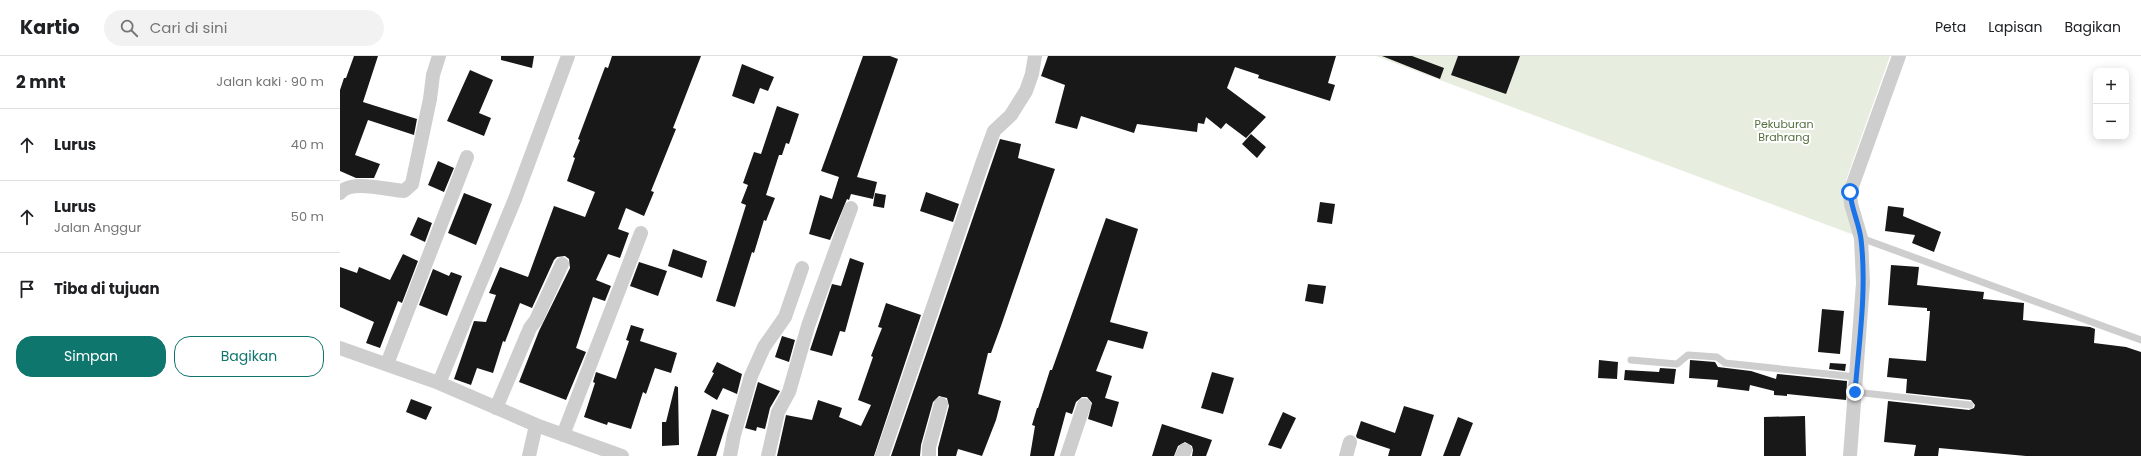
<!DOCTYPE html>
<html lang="id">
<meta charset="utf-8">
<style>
body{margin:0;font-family:Poppins,sans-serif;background:#f2f2f2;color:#202124}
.controls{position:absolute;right:12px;top:12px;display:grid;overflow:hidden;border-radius:8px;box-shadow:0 2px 10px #0003}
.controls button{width:36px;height:36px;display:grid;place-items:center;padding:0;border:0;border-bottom:1px solid #e0e0e0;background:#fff;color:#202124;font:20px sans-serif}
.stop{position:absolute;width:12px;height:12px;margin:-9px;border:3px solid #1a73e8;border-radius:50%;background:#fff}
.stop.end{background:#1a73e8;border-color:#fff;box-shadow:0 1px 4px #0008}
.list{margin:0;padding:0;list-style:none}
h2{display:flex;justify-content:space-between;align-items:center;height:52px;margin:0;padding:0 16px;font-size:17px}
h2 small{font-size:13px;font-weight:400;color:#757577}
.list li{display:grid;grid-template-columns:26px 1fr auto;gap:12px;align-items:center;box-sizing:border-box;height:72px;padding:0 16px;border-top:1px solid #e0e0e0}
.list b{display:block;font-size:15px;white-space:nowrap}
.list p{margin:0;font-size:13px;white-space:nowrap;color:#757577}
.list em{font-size:13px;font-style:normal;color:#757577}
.actions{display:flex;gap:8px;padding:12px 16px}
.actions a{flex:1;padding:9px 0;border:1px solid #0f766e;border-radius:16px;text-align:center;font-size:14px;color:#0f766e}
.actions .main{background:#0f766e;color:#fff}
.icon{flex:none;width:22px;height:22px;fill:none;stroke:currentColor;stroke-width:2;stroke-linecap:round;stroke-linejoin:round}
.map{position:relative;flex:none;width:1801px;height:400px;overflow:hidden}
header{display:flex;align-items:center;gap:24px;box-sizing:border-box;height:56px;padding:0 20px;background:#fff;border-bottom:1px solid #e0e0e0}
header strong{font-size:19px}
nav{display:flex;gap:22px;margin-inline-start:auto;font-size:14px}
.search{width:280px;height:36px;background:#f2f2f2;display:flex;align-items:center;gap:10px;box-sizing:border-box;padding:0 14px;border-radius:22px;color:#757577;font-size:15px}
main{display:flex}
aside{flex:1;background:#fff}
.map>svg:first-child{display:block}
.green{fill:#e7eedf}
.building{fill:#181818}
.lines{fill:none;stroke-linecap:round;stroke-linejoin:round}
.lane{stroke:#cecece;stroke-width:7}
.street{stroke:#cecece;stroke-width:14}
.route{stroke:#1a73e8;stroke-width:5}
.labels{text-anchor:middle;stroke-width:4;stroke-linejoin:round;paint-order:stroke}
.park-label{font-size:11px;fill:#536e3d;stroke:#fff}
</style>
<header>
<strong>Kartio</strong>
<div class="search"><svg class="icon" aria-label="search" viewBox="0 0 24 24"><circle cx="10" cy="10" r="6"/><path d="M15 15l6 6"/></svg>Cari di sini</div>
<nav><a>Peta</a><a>Lapisan</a><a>Bagikan</a></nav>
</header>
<main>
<aside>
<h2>2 mnt<small>Jalan kaki · 90 m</small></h2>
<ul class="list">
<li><svg class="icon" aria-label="ahead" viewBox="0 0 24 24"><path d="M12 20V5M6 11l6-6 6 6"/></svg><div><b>Lurus</b></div><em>40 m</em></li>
<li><svg class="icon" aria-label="ahead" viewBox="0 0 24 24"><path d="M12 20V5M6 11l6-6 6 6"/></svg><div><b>Lurus</b><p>Jalan Anggur</p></div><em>50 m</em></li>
<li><svg class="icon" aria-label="arrive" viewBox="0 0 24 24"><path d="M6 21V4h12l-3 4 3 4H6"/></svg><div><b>Tiba di tujuan</b></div></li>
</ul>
<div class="actions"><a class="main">Simpan</a><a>Bagikan</a></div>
</aside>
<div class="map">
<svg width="1801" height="400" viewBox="0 0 1801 400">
<rect width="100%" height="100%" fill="#fff"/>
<path class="green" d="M1036,0H1550L1506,124L1514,179Z"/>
<path class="building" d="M14,0H38L23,46L77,63L74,79L28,64L15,99L40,108L34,122H16L0,115V34L4,22H6Z
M161,0H194L192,12L161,4Z
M272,0H361L333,72L336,73L311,135L314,136L304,160L286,152L278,173L289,177L280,202L268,198L256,224L271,230L265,245L253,241L236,292L246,296L226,344L179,326L199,275L230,212L229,203L225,200L217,201L214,204L192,252L180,247L165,286L163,285L153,317L137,312L131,329L114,323L134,265L146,266L156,239L149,237L160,211L188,221L214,150L245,161L255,136L227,125L235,102L233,101L240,84L238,83L265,11L268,12Z
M523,0H550L558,3L517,121L537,126L533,143L511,138L509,144L507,143L490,184L469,178L480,139L492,143L499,121L481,115Z
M708,0H996L988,27L995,29L990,45L918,22L919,19L895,11L887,32L926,61L906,82L886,67L881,73L866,61L864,68L858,67L857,76L797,68L794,77L741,60L737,73L715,67L725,29L701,20Z
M1042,0H1072L1104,12L1100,23Z
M1118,0H1180L1166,38L1111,19Z
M402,8L434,21L428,35L420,32L414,48L392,40Z
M130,14L153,24L139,57L151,62L144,80L107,65Z
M437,50L459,58L449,88L446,87L442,99H439L426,139L435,142L426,165L424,164L414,197L412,196L395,251L376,245L406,149L401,147L408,129L403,127L414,96L421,98Z
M911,78L926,91L917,102L902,88Z
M660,83L681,88L678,102L715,113L661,270L651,297H648L638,338L661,345L656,364L642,400L618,393L616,400H598V392L609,350L607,342L599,340L593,346L581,389L580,400H551Z
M98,105L114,112L104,136L88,129Z
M586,136L619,148L613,166L580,155Z
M124,137L152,148L136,189L108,177Z
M535,137L546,139L544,152L533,150Z
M980,146L995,148L992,168L977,166Z
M1548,150L1564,152L1563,160L1601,176L1594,196L1572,187L1575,179L1545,175Z
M78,161L92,167L85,186L70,179Z
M766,162L798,173L770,266L808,276L803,293L768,284L756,315L772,320L765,342L779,346L772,371L748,363L752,347L747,341H742L736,346L732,358L726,356L714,400H690L695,370L692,369L697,352H698L710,314H712Z
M333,193L367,205L362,222L328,210Z
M63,198L78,205L62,247L58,245L40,292L26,287L34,266L0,251V211L17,217L19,211L50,224Z
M510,202L524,207L505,276L500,275L492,300L470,294L492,228L501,230Z
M299,206L327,215L318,240L290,230Z
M1551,209L1579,211L1577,229L1644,236L1643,243L1684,247L1683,264L1750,271L1755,273L1754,287L1786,291L1801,296V400H1686L1599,392L1598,400H1574L1576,389L1544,386L1548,345L1629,354L1634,352L1635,349L1631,344L1566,337L1567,323L1547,321L1549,302L1586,305L1590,255H1587V252L1548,249Z
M93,213L109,220L111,216L122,220L107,260L79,249Z
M968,228L986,230L983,248L965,245Z
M546,247L581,259L534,400H437L446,359L472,364L478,344L502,352L499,361L521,370L531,349L518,344L533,301L531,300L542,272L538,271Z
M1482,253L1504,255L1500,298L1478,296Z
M291,269L304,273L300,285L337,297L331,317L315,312L306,338L303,336L291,373L268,366L267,369L244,361L255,327L253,326L256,316L276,323L289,285L286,284Z
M442,280L455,284L449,306L435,301Z
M1259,304L1278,306L1277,323L1258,322Z
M1350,304L1375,306L1378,311L1411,315L1436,323L1437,318L1507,325L1506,344L1447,338V340L1434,339V335L1410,329L1409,335L1377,331L1378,324L1349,322Z
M377,306L402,318L397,338L383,332L377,344L364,336L374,317L372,316Z
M1490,307L1506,308L1505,315L1489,313Z
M1320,312L1336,313L1334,328L1284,324L1285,314L1319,316Z
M872,316L894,322L883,358L861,352Z
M418,326L440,335L430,352L425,373L417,371L416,375L405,372Z
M335,330L338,331L339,389L322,390V366H326Z
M71,343L92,351L86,364L66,356Z
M1064,350L1094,359L1081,400H1048L1050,393L1017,382L1016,380L1021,365L1055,377Z
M372,353L389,359L376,400H357Z
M943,356L956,362L941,393L928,389Z
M1465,360L1466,400H1424V361Z
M1118,361L1133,367L1120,400H1103Z
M822,368L872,384L866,400H852L853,394L852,390L845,386L838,390L834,400H812Z"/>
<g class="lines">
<path class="lane" d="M1521,182L1801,284
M1291,304L1337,308L1348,299L1377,301L1385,307L1516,321
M1515,336L1630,349"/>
<path class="street" d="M0,137C10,123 48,134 64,135L72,128L90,43L93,19L99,0
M0,292L99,327L196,369L282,400
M47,308L127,101
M99,327L175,143L228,0
M156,352L190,272L196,264L222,208
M223,379L301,177
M189,400L196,369
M390,400L394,379L411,320L424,291L445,261L462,212
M428,400L438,356L449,336L468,270L511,152
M542,400L643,105L654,75L671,59L686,35L692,18L695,0
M589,400V391L601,348
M727,400L744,349
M842,400L845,394
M1006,400L1010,386
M1510,400L1523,227L1521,182L1511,148L1510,136L1559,0"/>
</g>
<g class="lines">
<path class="route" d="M1510,136C1511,152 1519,167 1521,183C1527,234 1519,286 1515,336"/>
</g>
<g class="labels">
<g class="park-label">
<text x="1444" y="72">Pekuburan<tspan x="1444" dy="13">Brahrang</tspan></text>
</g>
</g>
</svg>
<div class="controls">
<button>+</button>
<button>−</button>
</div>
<div class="stop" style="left:1510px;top:136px"></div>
<div class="stop end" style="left:1515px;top:336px"></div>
</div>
</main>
